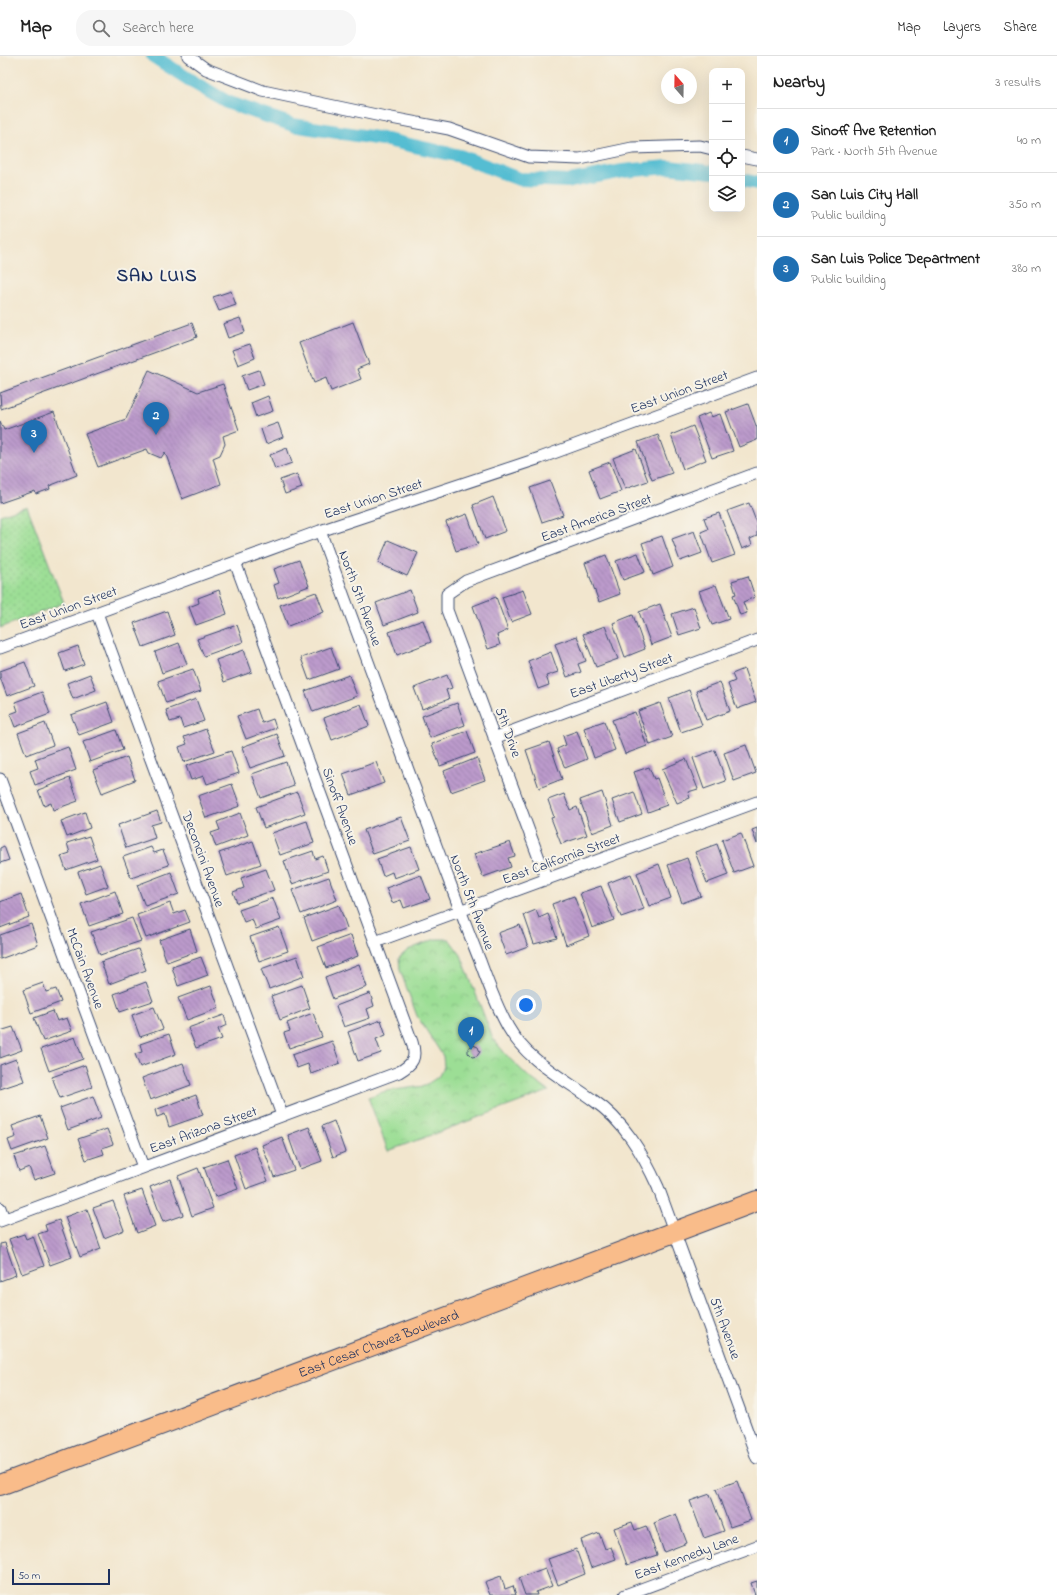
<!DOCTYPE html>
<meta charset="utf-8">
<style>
body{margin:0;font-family:"Indie Flower",sans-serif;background:#f6f6f6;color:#222}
.controls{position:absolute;right:12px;top:12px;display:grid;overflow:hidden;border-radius:8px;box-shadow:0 4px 16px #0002}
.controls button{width:36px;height:36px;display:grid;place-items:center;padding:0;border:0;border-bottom:1px solid #e0e0e0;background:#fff;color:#222;font:20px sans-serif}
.compass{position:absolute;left:661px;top:12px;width:36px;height:36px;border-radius:50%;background:#fff;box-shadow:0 4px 16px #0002;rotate:340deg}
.scale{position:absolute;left:12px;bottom:10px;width:98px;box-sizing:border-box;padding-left:4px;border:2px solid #1b2f5e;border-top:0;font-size:11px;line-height:14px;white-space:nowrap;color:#1b2f5e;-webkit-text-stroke:3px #f7f3e8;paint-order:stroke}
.you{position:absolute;left:526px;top:949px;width:14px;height:14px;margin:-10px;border:3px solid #fff;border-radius:50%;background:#1a73e8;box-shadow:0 0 0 6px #1a73e833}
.badge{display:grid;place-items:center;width:26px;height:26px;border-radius:50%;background:#1f6fb2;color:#fff;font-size:13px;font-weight:700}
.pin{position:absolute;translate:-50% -33px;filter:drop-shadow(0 1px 2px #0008)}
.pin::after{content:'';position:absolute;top:21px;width:14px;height:12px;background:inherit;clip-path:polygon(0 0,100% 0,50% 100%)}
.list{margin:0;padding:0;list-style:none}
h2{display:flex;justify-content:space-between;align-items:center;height:52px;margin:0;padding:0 16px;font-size:17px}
h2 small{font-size:13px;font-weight:400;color:#767676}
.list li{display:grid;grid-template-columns:26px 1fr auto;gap:12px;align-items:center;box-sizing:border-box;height:64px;padding:0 16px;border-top:1px solid #e0e0e0}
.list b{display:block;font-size:15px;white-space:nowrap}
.list p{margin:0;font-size:13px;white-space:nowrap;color:#767676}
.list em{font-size:13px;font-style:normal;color:#767676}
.icon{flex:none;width:22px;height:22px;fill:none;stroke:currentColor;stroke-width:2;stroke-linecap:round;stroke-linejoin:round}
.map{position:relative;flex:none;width:757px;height:1539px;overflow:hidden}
header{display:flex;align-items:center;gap:24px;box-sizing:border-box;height:56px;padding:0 20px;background:#fff;border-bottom:1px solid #e0e0e0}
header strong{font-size:19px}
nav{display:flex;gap:22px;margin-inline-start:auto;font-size:14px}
.search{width:280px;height:36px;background:#f6f6f6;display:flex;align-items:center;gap:10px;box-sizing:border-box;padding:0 14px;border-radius:16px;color:#767676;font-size:15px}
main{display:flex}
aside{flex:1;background:#fff}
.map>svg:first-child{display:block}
.grass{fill:url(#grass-dots);stroke:#5c867a}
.park{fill:url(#park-crowns);stroke:#5c867a}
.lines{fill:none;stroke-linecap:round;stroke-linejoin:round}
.canal{stroke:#55bdd2;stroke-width:14}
.building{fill:url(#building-back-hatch)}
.street-casing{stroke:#3b4a6f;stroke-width:13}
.highway-casing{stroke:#3b4a6f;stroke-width:22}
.street{stroke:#fff;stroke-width:11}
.highway{stroke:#f9bc8a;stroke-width:20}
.labels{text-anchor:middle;stroke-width:4;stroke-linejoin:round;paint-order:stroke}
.street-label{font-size:14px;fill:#1b2f5e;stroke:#f7f3e8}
.district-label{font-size:18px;font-weight:bold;letter-spacing:1px;fill:#1b2f5e;stroke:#f7f3e8}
</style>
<header>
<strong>Map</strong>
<div class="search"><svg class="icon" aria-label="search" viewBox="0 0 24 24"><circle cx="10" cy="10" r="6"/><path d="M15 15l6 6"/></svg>Search here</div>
<nav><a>Map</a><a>Layers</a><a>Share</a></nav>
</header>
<main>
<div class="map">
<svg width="757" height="1539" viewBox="0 0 757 1539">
<defs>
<pattern id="grass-dots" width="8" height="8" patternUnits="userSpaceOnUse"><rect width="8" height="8" fill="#9cde95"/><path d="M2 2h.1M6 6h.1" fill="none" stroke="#86bf83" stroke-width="1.8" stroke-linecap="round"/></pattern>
<pattern id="park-crowns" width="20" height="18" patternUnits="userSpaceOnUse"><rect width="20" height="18" fill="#9cde95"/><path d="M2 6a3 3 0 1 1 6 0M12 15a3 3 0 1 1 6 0" fill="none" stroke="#86bf83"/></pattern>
<pattern id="building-back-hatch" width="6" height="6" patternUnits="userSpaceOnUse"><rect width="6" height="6" fill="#bb9acb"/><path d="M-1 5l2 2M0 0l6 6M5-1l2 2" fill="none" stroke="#977ea8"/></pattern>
</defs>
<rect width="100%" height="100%" fill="#f7f3e8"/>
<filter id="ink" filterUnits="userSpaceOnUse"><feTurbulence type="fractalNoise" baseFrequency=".025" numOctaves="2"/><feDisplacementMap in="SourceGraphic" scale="8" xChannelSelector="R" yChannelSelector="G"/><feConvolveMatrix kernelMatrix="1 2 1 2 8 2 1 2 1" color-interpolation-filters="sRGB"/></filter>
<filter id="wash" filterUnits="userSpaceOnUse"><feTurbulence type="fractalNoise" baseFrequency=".012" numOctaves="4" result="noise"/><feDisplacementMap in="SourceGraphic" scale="16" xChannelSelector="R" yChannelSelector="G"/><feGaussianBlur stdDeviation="0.9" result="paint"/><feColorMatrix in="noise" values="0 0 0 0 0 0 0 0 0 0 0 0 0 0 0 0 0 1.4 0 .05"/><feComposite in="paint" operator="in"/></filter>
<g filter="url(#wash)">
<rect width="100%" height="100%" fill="#f2e6ce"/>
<path class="grass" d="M27,450L64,547L0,572V459Z"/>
<path class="park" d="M435,883H449L461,899L493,983L509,1002L529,1021L549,1035L388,1095L368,1041L386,1035L424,1030L438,1021L444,1011L443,1000L417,960L400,914L399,902L408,894Z"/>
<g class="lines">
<path class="canal" d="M153,0L193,26L229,47L293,69L382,83L460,100L519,123L570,125L623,115L668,111L712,116
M742,124L757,127"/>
</g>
<g id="blocks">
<path class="building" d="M231,235L236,249L219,255L213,241Z
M240,262L245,276L228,282L223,268Z
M353,266L369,308L357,313L361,323L331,335L326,322L314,327L299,287Z
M192,267L197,281L1,353L0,337Z
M250,288L255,302L238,309L232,294Z
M149,314L198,336L223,328L239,374L223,380L225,388L220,399L213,402L221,428L182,443L165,396L161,402L149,397L147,393L98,411L85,378L126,363Z
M259,314L264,328L247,334L242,320Z
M268,340L273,355L256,361L251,347Z
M748,348L757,372V384L739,391L726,356Z
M54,356L77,419L49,430L50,433L36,438L35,435L0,447V365L4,374Z
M709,357L711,361L720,358L733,395L712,402L697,362Z
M278,367L283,381L266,388L261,373Z
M693,370L706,404L683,413L671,379Z
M658,379L672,417L652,424L638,386Z
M287,392L292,407L275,413L270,399Z
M636,393L648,425L625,433L613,402Z
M610,406L621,435L600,443L589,414Z
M297,418L302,432L285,438L280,424Z
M550,425L563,459L542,466L530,432Z
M493,441L506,475L485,483L473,449Z
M749,447L757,468V480L750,483L752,489L742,493L727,455Z
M719,457L735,499L712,507L701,476L708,473L704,462Z
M467,458L478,488L456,495L446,466Z
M694,475L702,497L680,505L672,483Z
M662,480L673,511L653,519L642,487Z
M388,484L418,497L407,520L378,507Z
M638,497L645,516L623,524L616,505Z
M606,499L620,538L599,546L585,507Z
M299,504L309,530L278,542L274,529L279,527L274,513Z
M748,520L755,541L743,546L747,557L740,559L733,539L736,538L732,525Z
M716,529L729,563L712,569L699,535Z
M219,534L227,558L196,569L189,551L199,547L198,542Z
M410,534L418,556L384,569L376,547Z
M523,534L532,558L511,566L502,541Z
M316,536L324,556L288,570L280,549Z
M496,541L508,574L497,579L500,589L488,593L473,550Z
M660,548L672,581L651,589L639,556Z
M694,551L701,572L679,579L672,558Z
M167,555L175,579L143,591L134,567Z
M633,559L645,593L625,601L613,567Z
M423,564L431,586L397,599L389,576Z
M237,569L243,586L204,600L197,583Z
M605,570L618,603L596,611L583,578Z
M577,580L586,605L578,608L581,616L567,621L555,588Z
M179,587L187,608L162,617L155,596Z
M78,590L84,608L65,615L59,597Z
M331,591L339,613L309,624L301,602Z
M244,594L252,616L224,626L216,604Z
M551,596L558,616L546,620L549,629L538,633L528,605Z
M25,606L34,630L7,640L0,621V615Z
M193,613L201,635L166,647L158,625Z
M744,613L756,646L737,653L728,628L735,625L732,618Z
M90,618L96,634L73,643L67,627Z
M349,619L357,640L313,656L305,635Z
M447,619L452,632L446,634L449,643L422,653L414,632Z
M720,626L730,655L706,664L696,635Z
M689,634L702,669L681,676L669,642Z
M42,636L50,658L15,671L10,658L18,655L15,646Z
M196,643L204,665L183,672L180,663L170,666L166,654Z
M107,646L114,666L79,679L71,659Z
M457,647L465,669L430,682L422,660Z
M660,647L672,681L650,689L638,655Z
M361,648L369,670L332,684L324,662Z
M257,653L262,667L273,663L276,672L246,683L237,660Z
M635,656L647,690L625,698L612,664Z
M604,665L615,694L594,702L584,672Z
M45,667L53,689L26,699L18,677Z
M206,673L215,695L184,706L179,691L187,688L184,681Z
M116,674L123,694L90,706L83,686Z
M467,675L475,697L440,710L432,688Z
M577,675L587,703L565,712L557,693L566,689L563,680Z
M277,678L285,700L250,712L242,691Z
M549,686L562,723L539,732L526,694Z
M746,689L756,717L734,725L724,697Z
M68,691L76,714L35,729L30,715L38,712L35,703Z
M715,694L726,725L704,733L693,702Z
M231,695L239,717L207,728L204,720L191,724L186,710Z
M127,701L135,724L102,737L93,714Z
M477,702L485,724L451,736L444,715Z
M686,703L698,733L688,736L690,742L677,747L662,713Z
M286,706L294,730L261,742L252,718Z
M376,706L384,727L351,739L343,718Z
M649,711L654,723L657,722L667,749L648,756L634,716Z
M70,722L78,745L53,754L51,747L44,750L38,734Z
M232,728L240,750L206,762L198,740Z
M297,736L305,757L264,772L256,751Z
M602,736L613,769L592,777L580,744Z
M634,736L642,758L620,766L612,744Z
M564,738L570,754L577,751L587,779L561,788L551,762L554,761L548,744Z
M157,755L161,766L151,769L155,782L126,792L118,769Z
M85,756L90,772L67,781L61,765Z
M240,757L248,779L216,791L211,777L220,774L217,766Z
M401,761L410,785L373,798L364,774Z
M307,765L314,787L280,799L272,777Z
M757,772V788L752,774Z
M741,777L753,810L734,817L722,784Z
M89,780L97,803L66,814L61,800L70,797L67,787Z
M253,785L261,808L227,820L219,797Z
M510,786L515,800L508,802L511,811L483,821L474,798Z
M717,788L728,819L707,827L695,796Z
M4,790L9,804L0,807V792Z
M151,791L154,797L163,794L169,809L131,822L123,801Z
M411,791L419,813L394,822L392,816L383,820L377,803Z
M313,795L315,803L323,800L328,815L292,828L284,805Z
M687,802L701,840L682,847L668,809Z
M100,808L108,830L86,838L78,816Z
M659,808L671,842L649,850L637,817Z
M266,813L274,834L237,847L233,836L244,832L241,822Z
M171,816L179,838L145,850L137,829Z
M631,818L644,853L621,861L608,827Z
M421,819L430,843L404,852L401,844L392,847L386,832Z
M329,821L337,844L301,858L292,834Z
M601,830L614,864L592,872L580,837Z
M115,835L123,858L89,870L81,848Z
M21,838L29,861L0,872V846Z
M574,840L589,880L566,889L552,848Z
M273,842L281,864L256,873L252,863L244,866L239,854Z
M170,847L174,858L185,854L190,866L146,882L137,859Z
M339,849L347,872L312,885L304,862Z
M536,854L539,862L548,858L557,882L534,888L524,859Z
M132,862L141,885L100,899L91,876Z
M31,868L38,889L0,903V879Z
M520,869L528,891L506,899L498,877Z
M279,871L288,895L259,905L250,881Z
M190,873L197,895L167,906L159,884Z
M351,879L358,900L326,912L318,891Z
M138,893L146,914L109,928L101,906Z
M297,900L304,920L269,933L261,913Z
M201,901L208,919L178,930L172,911Z
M359,908L367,931L333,943L325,921Z
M146,926L153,945L120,956L114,938Z
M43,927L46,936L56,933L61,946L31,957L23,934Z
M302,929L310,952L280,964L271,940Z
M211,930L219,952L187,964L178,942Z
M370,937L374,950L367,953L370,962L344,971L336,950Z
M154,951L163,973L140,981L132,959Z
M53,955L57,965L67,962L72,975L43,985L34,962Z
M313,957L322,981L289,992L284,977L290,975L287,967Z
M224,959L227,969L218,973L222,983L196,992L188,972Z
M381,964L386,979L376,983L381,997L358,1005L348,976Z
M13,971L22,994L0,1002V975Z
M169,978L176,998L140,1011L135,998L142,996L140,988Z
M75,981L83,1003L49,1015L41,993Z
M332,985L340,1007L311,1018L308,1008L297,1012L292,999Z
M473,989L478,991L480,996L477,1000L472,1001L468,997V992Z
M16,1003L24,1025L0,1033V1009Z
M183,1007L191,1029L150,1044L142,1022Z
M85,1009L92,1031L60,1042L52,1021Z
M196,1039L203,1059L169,1071L165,1058L157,1061L155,1054Z
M93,1040L101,1062L68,1074L60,1052Z
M40,1060L48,1082L12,1095L8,1084L16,1081L12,1070Z
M334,1065L345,1096L333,1101L322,1070Z
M309,1071L322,1105L300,1113L288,1079Z
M107,1073L113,1088L102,1092L104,1098L86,1104L78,1083Z
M282,1081L294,1114L274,1121L262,1089Z
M45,1090L55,1117L34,1124L29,1111L19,1115L14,1100Z
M255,1091L268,1125L246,1133L234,1099Z
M227,1103L238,1133L215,1141L204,1111Z
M198,1112L213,1152L192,1160L178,1120Z
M170,1123L183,1159L163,1166L150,1131Z
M142,1134L155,1170L137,1177L124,1140Z
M113,1145L124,1174L104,1182L93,1152Z
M87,1153L101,1193L80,1201L65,1161Z
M59,1164L72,1201L50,1209L38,1178L47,1175L45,1169Z
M24,1178L26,1183L33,1180L44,1210L22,1218L9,1183Z
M5,1187L16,1219L0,1225V1188Z
M737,1425L751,1464L730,1471L716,1433Z
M710,1438L724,1475L704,1482L690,1445Z
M676,1458L687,1487L664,1496L654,1467Z
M632,1466L635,1474L646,1470L657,1499L627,1509L614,1472Z
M599,1477L605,1493L611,1491L616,1503L591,1512L581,1484Z
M576,1493L585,1518L558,1529L548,1503Z
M545,1512L552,1530L536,1536L537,1539H525L519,1522Z
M501,1520L505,1533L513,1530L516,1539H490L485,1526Z
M757,1525V1539H755L751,1527Z"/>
</g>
</g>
<g filter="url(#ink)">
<use href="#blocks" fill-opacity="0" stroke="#3b4a6f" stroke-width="1"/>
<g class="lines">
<defs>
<path id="street" d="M188,0L206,13L263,35L381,60L449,73L529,101L580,103L632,92L700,90L712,93
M742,100L757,103
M320,475C359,582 399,689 438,795C452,832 465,868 480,905C488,927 496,950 508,971C527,1005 563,1022 593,1044C624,1065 643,1098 658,1131L757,1402
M97,557L282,1059
M0,592L320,475L540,402L757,322
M494,682L757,584
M0,723L143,1111
M547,824L447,554V538L466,525L757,417
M375,886L757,746
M0,1152L4,1163
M0,1165L399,1016C413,1008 417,1002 412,986L235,506
M625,1539L757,1490"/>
<g id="highway">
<path id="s1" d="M0,1429L757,1145"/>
</g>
</defs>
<use href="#street" class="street-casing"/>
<use href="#highway" class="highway-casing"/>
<use href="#street" class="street"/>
<use href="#highway" class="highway"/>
</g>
</g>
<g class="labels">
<g class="street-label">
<text transform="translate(679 335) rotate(-20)" y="5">East Union Street</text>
<text transform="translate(373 442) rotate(-18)" y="5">East Union Street</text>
<text transform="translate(596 461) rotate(-20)" y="5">East America Street</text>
<text transform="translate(361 542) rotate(70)" y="5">North 5th Avenue</text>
<text transform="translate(68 551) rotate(-20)" y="5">East Union Street</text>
<text transform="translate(621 619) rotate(-20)" y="5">East Liberty Street</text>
<text transform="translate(509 676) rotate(70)" y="5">5th Drive</text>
<text transform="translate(341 750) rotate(70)" y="5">Sinoff Avenue</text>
<text transform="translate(561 802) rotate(-20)" y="5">East California Street</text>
<text transform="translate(204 803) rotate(70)" y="5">Deconcini Avenue</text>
<text transform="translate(473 846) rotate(69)" y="5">North 5th Avenue</text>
<text transform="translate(86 912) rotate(70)" y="5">McCain Avenue</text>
<text transform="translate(203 1073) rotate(-20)" y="5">East Arizona Street</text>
<text transform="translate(726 1272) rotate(70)" y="5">5th Avenue</text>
<text dy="5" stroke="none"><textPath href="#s1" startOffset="404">East Cesar Chavez Boulevard</textPath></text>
<text transform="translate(686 1500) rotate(-20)" y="5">East Kennedy Lane</text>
</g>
<g class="district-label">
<text x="157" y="225">SAN LUIS</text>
</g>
</g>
</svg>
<div class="controls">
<button>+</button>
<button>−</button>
<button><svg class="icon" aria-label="locate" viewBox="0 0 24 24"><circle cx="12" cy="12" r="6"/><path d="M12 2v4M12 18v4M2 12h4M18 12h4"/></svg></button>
<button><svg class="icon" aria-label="layers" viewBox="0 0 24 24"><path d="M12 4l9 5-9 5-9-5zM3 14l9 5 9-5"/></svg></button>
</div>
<svg class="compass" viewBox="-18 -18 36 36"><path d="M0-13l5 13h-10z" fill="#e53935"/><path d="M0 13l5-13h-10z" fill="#767676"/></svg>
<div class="scale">50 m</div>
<div class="you"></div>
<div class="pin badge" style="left:471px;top:994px">1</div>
<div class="pin badge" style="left:156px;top:379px">2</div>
<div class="pin badge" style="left:34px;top:397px">3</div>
</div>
<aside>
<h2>Nearby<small>3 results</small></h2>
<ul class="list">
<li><span class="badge">1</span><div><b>Sinoff Ave Retention</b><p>Park · North 5th Avenue</p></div><em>40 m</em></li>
<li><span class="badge">2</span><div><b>San Luis City Hall</b><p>Public building</p></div><em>350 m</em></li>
<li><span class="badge">3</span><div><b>San Luis Police Department</b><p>Public building</p></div><em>380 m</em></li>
</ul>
</aside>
</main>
